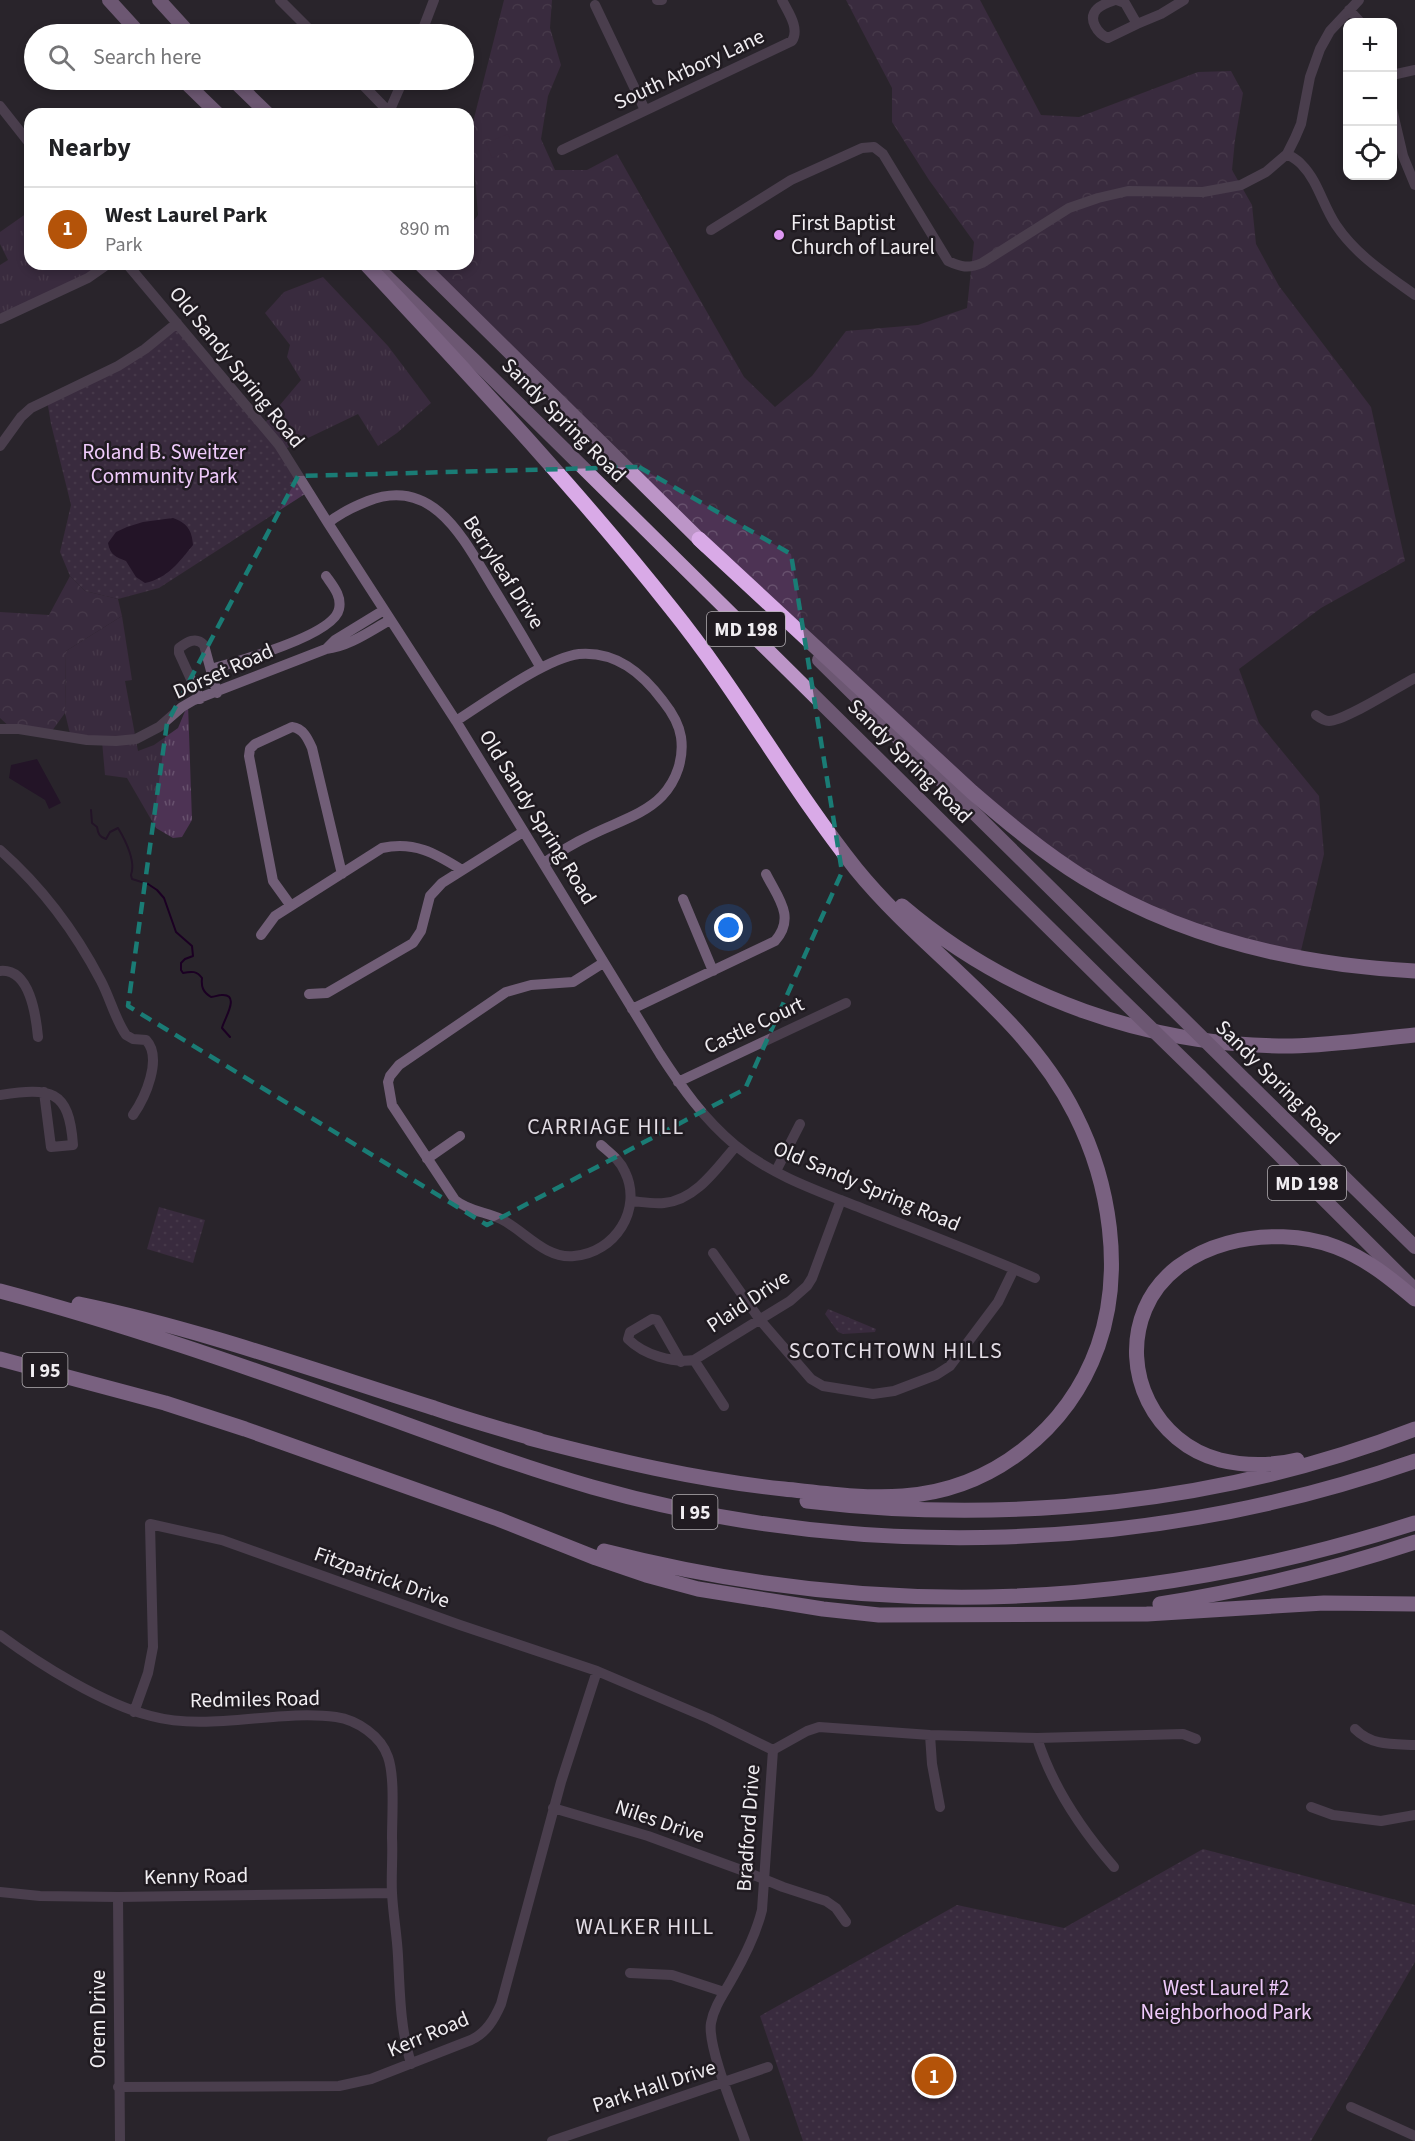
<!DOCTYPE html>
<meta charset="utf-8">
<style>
body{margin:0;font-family:"Source Sans 3",sans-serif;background:#f2f2f2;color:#202124}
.controls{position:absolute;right:18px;top:18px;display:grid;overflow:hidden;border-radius:12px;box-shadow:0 3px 9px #0003}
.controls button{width:54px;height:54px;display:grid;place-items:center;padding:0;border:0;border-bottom:2px solid #e0e0e0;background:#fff;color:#202124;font:30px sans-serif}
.you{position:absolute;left:729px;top:928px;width:21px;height:21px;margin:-15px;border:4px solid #fff;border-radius:50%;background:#1a73e8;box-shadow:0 0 0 9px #1a73e833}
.badge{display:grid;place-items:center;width:39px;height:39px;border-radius:50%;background:#b45309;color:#fff;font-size:20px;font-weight:700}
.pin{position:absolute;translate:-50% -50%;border:3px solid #fff;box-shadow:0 2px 6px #0006}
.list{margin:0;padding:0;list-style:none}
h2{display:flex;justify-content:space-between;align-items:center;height:78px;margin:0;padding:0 24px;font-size:26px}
h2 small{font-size:20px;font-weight:400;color:#757577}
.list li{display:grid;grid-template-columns:39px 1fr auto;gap:18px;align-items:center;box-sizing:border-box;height:84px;padding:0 24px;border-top:2px solid #e0e0e0}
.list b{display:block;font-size:22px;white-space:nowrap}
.list p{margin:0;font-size:20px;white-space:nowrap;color:#757577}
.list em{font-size:20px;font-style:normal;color:#757577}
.icon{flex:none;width:33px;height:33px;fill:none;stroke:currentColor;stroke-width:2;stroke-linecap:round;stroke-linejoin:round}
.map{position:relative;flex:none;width:1415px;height:2141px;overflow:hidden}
.search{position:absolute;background:#fff;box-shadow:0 3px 9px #0003;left:24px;top:24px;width:450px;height:66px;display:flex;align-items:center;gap:15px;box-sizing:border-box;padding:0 21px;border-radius:33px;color:#757577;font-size:22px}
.panel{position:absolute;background:#fff;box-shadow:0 3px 9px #0003;left:24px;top:108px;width:450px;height:162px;border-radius:18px}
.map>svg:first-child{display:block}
.grass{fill:url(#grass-tufts)}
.forest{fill:url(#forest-crowns)}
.park{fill:url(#park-dots)}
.pitch{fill:#4d3354}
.water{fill:#1b0023}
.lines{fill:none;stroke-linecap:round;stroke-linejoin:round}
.stream{stroke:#1b0023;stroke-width:2}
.minor{stroke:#715e77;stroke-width:10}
.major{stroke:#bc95c7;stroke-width:14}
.highway{stroke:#d9aae7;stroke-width:15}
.major-bridge{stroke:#bc95c7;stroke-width:14}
.marked{fill:none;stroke:#1a7c75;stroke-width:4.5;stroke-dasharray:12 8;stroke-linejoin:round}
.poi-dot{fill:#de98f3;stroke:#201b21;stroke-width:2}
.labels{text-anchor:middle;stroke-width:5;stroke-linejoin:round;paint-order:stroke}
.shield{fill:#201b21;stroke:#b2aeb3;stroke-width:1.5}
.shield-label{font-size:20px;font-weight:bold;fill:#f0edf1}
.street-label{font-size:21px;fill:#f0edf1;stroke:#201b21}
.poi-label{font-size:21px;fill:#f0edf1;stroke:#201b21;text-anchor:start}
.park-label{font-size:21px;fill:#efcafb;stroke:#201b21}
.neighbourhood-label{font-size:22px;letter-spacing:1.5px;fill:#e3dde5;stroke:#201b21}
</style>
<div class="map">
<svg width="1415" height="2141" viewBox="0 0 1415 2141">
<defs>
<pattern id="grass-tufts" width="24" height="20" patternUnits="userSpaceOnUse" patternTransform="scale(1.5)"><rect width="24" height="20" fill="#4d3354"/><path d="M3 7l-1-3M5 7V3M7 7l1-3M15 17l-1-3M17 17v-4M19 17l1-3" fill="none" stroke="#67516d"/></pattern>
<pattern id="forest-crowns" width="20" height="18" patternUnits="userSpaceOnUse" patternTransform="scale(1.5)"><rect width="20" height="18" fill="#4d3354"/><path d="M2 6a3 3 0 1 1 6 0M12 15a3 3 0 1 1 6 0" fill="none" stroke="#67516d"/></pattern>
<pattern id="park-dots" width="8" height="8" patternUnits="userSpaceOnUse" patternTransform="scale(1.5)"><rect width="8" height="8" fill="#4d3354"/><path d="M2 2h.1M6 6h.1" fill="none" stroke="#67516d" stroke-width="1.8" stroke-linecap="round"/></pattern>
</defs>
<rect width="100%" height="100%" fill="#29252b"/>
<path class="grass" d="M30,211V264H108L2,318L0,312V265L8,260L0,244V232Z
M323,277L388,346L431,403L397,433L378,446L358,414L283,450L263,425L301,380L287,357L290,345L265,313L284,292Z
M122,616L132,680L125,681L138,751L154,745L178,728L188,704L192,820L182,837L173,838L156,828L127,778L105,775L102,741L71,738L65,713L66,651Z"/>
<path class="forest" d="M504,0H552L550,28L561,65L548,96L541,139L555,170H587L617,154L744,377L775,407L812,376L846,331L918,325L967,308L974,242L929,180L892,122V88L846,0H980L1041,115L1079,117L1198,72L1231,71L1243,93L1235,140L1232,170L1252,205L1256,244L1279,286L1371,407L1405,561L1321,608L1239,669L1259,723L1319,796L1324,854L1299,959L1131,903L972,792L433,276L442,264H468V229L478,215L471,130Z
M70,576L85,591L118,599L122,616L66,651L65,713L49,735L11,728L0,718V612L49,615Z"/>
<path class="park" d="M177,323L230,385L308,492L159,588L118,599L85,591L70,576L60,552L71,505L51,424L47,400L118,366Z
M159,1207L205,1220L193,1263L147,1249Z
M828,1309L876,1329L875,1332L843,1334L838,1332L825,1314Z
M1203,1849L1415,1905V1962L1311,2141H803L760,2016L957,1905L1064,1928Z"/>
<path class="pitch" d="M508,134L514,149L492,158L486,143Z"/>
<path class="water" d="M173,518C187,523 192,530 193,545C179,562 168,578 145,583L136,577L126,561C116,557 110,555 108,543L116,532L127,527L143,522Z
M37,759L61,803L49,809L45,800L9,778L11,765Z"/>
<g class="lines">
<path class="stream" d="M91,810L92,823L97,827C98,833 99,837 106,839L110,832L118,828C126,841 136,862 131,875L132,879L148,884L157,890L164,898L176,932L192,946L193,956L185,959L181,963V970L183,973C192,971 197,971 202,978C201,987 203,992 211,997C215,997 218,995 221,995C242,993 223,1021 222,1028L230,1037"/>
<path class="minor" d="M280,0L314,34
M657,0H662
M1115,0C1109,2 1101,5 1097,9C1087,19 1098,34 1108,38L1137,24L1125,3L1117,0
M595,5L645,110
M1349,10L1360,22
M1137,24L1161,14L1184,0
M421,34L434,0
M1392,75L1415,70
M358,80L391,114
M0,106L30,144
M1392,109L1403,156L1415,185
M389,112L403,80
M562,150L792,41C800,28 788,12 782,0
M1287,154C1292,157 1298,160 1302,165C1318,181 1323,206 1336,225C1356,255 1386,274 1415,295
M711,230L791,180L862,148L874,147L883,154L948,261C961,267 968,269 982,263L1069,208L1098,198L1128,191L1203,192L1241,185L1266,172L1287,154L1295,138L1301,124L1310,77L1320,49L1330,31L1359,0
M127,264L279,445L328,523L456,721L660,1054C682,1088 704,1119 735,1145C771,1175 818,1191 861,1208C919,1231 978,1253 1035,1278
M0,319L88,278L108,264
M0,446L21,417L31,408L118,366L145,349L177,323
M328,523C340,513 353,507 368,501C435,475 465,542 494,589C510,615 526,642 541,668
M326,649C350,646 370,631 390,620
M211,669C236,662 334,635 339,609C342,596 333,586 326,576
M200,699L179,653V648C187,642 196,636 204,645L217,693
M1316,715C1320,718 1324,721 1329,721C1345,721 1397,687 1415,678
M456,721C486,702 546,658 579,654C616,651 642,673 663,701C671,711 679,724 681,737C684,758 677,780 662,796C644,815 614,823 591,835C574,843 559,852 544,863
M0,729H19L87,740L116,741L136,739L159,727L182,707L194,700L326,649L335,640L384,610
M0,850C42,887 75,931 101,981C110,998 115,1019 126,1035L133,1039L146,1040C163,1058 145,1098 133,1115
M683,899L713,971
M291,906L273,881L249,756L250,749L255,744L292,727C303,728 308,739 312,748L342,874
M261,935L275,916L382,848C414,841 435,853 462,870
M0,971C30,968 36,1016 38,1037
M309,994L327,993L413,943L421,931L430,896L442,883L523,832
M632,1009L775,941C796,917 778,898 766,874
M678,1082L846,1003
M0,1095C50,1088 69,1088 73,1145L51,1147L44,1092
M601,1145C610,1153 620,1160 625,1172C643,1209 615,1253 574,1256C545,1259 525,1231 501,1219C486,1212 468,1211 455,1200L392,1105L388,1082L390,1076L399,1065L506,992L531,985L573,982L603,963
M427,1159L460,1136
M776,1171L800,1124
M631,1201C642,1202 653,1204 664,1203C696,1200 717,1168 736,1146
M713,1253L760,1320L811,1379L823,1386L873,1394L894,1391L936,1375L950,1366L998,1302L1014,1269
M694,1360L724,1406
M681,1362L657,1320L652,1319L630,1332L628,1339C644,1355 672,1363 694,1360L790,1301L807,1286L812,1278L841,1200
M0,1635C39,1664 103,1704 151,1716C209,1732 277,1709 336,1717C357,1720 381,1736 388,1757C395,1777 392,1816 392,1838C393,1857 391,1875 392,1893C393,1914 397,1935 398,1956C400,1994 400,2027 411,2064
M134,1712L148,1673L153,1647L150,1524L222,1540L460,1625L597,1671L710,1719L773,1750
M1355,1729C1372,1746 1392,1744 1415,1745
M930,1735L932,1764L940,1807
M1037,1738C1052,1786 1081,1829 1114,1867
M773,1750L807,1731L819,1727L930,1735L1037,1738L1183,1734L1196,1739
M1311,1807L1333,1815L1381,1821L1415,1815
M553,1808L648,1836L744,1871L783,1887L826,1901L836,1908L846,1922
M0,1892L40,1896L118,1897L392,1893
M118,1897L120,2141
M630,1973L672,1975L724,1992
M118,2087L339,2086L371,2079L471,2040C486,2033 494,2020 501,2004L561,1782L597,1671
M1351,2107L1415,2136
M552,2141L768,2067
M745,2141C736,2115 707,2046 711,2023C714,2006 725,1992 733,1977C745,1956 756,1934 762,1910L773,1750"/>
<path class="major" d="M109,0L140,34
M159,0L190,34
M183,80L218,114
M233,80L268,114
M420,264L706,546
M386,276L475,361L1117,995
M819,660L1172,1008
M1200,1076L1415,1290
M1246,1081L1415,1247"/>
<path class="highway" d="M366,264C470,376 576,488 671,608C738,691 790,786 856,869C925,954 1025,1014 1075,1114C1110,1183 1124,1272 1098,1346C1068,1430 992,1490 903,1496C864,1499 823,1493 784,1489C697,1480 613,1460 529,1438
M699,539L972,792C1008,823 1044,853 1084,878C1184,939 1299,965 1415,971
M902,906C1011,999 1150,1047 1292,1046C1333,1045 1374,1039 1415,1035
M0,1291C121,1323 238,1364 356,1406C434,1434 512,1464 592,1487C860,1563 1152,1553 1415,1461
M79,1304C200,1329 316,1371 434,1408C468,1420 504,1430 539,1440
M0,1359L165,1403L245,1429L498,1519L596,1558L646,1575L698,1589L823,1609L879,1615L1147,1614L1324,1603L1415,1604
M1297,1460C1273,1466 1244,1466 1220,1460C1155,1443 1119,1371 1145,1309C1174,1240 1272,1223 1336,1247C1367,1259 1390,1278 1415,1299
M807,1501C1009,1525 1225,1503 1415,1429
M604,1551C882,1622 1143,1610 1415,1523
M1160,1604C1247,1590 1331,1570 1415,1542"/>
<path class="major-bridge" d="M1117,995L1200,1076
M1172,1008L1246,1081"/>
</g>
<path d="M0 0H1415V2141H0ZM639,467L791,554L842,872L745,1089L487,1225L128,1006L167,723L298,476Z" fill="#29252b" fill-opacity=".55" fill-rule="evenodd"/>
<path class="marked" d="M639,467L791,554L842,872L745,1089L487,1225L128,1006L167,723L298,476Z"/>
<circle class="poi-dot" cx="779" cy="235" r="6"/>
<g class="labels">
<g class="shield">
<rect x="707" y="612" width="78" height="34" rx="4.5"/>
<rect x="1268" y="1166" width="78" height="34" rx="4.5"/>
<rect x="22.5" y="1353" width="45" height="34" rx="4.5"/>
<rect x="672.5" y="1495" width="45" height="34" rx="4.5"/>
</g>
<g class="shield-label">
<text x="746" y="636">MD 198</text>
<text x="1307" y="1190">MD 198</text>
<text x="45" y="1377">I 95</text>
<text x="695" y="1519">I 95</text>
</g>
<g class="street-label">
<text transform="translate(689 69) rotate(-25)" y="7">South Arbory Lane</text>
<text transform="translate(237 367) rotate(51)" y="7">Old Sandy Spring Road</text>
<text transform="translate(564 420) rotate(45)" y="7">Sandy Spring Road</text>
<text transform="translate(504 572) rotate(57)" y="7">Berryleaf Drive</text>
<text transform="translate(223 671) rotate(-24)" y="7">Dorset Road</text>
<text transform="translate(910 761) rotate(45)" y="7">Sandy Spring Road</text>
<text transform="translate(538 817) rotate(58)" y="7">Old Sandy Spring Road</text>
<text transform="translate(754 1025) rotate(-25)" y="7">Castle Court</text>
<text transform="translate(1278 1082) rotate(45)" y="7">Sandy Spring Road</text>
<text transform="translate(867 1186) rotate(23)" y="7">Old Sandy Spring Road</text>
<text transform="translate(748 1301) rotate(-34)" y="7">Plaid Drive</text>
<text transform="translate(382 1577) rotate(20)" y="7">Fitzpatrick Drive</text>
<text transform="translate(255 1699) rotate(-1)" y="7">Redmiles Road</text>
<text transform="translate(660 1821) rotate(19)" y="7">Niles Drive</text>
<text transform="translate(748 1828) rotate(-86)" y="7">Bradford Drive</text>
<text transform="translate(196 1876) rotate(-1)" y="7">Kenny Road</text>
<text transform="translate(98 2019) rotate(-90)" y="7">Orem Drive</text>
<text transform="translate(428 2034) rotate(-23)" y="7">Kerr Road</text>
<text transform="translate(654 2086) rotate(-18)" y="7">Park Hall Drive</text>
</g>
<g class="poi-label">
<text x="791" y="230">First Baptist<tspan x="791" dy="24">Church of Laurel</tspan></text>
</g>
<g class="park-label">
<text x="164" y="459">Roland B. Sweitzer<tspan x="164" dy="24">Community Park</tspan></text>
<text x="1226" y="1995">West Laurel #2<tspan x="1226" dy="24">Neighborhood Park</tspan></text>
</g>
<g class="neighbourhood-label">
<text x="606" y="1134">CARRIAGE HILL</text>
<text x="896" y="1358">SCOTCHTOWN HILLS</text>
<text x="645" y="1934">WALKER HILL</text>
</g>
</g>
</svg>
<div class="controls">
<button>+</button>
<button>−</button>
<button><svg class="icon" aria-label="locate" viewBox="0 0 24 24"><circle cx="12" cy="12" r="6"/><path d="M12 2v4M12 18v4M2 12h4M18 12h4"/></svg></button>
</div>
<div class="you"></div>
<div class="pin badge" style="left:934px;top:2076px">1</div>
<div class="search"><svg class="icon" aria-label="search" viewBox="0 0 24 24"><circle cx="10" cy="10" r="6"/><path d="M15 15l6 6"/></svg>Search here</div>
<section class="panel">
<h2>Nearby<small></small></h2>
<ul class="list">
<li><span class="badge">1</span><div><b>West Laurel Park</b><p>Park</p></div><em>890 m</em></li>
</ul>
</section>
</div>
